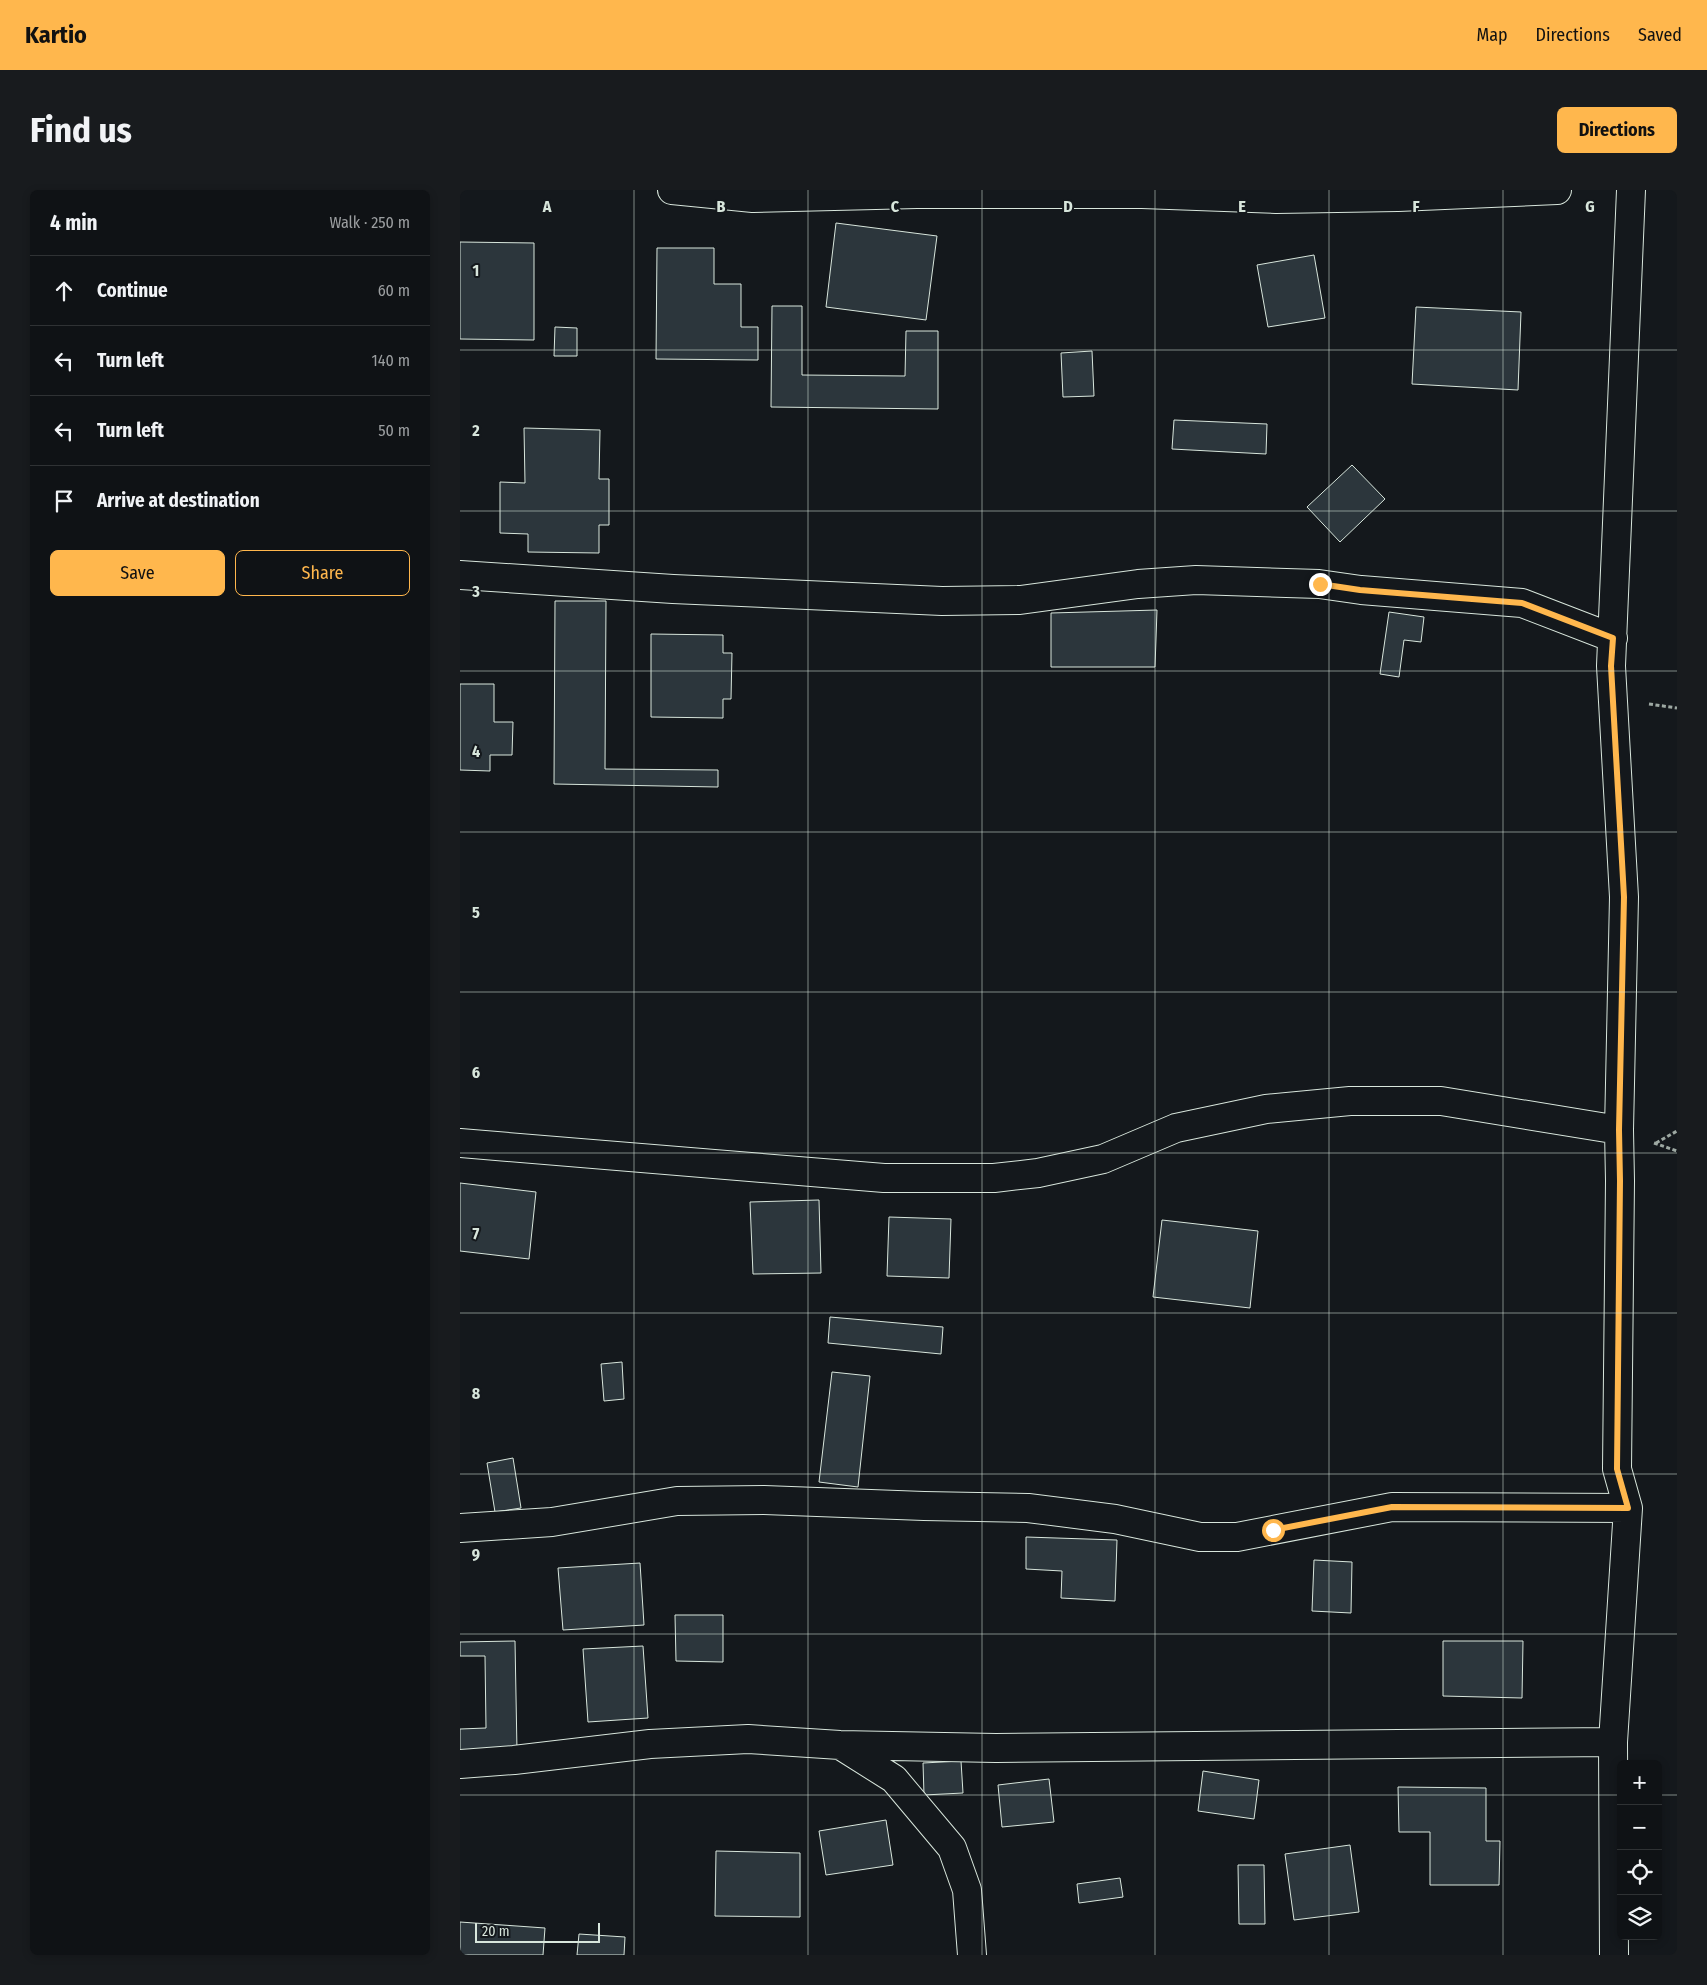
<!DOCTYPE html>
<meta charset="utf-8">
<style>
body{margin:0;font-family:"Fira Sans Condensed",sans-serif;background:#181b1e;color:#f1f3f6}
.controls{position:absolute;right:15px;bottom:15px;display:grid;overflow:hidden;border-radius:8px;box-shadow:0 2px 8px #0003}
.controls button{width:45px;height:45px;display:grid;place-items:center;padding:0;border:0;border-bottom:1px solid #2f3234;background:#0f1215;color:#f1f3f6;font:25px sans-serif}
.scale{position:absolute;left:15px;bottom:12px;width:125px;box-sizing:border-box;padding-left:5px;border:2px solid #d8e6dc;border-top:0;font-size:14px;line-height:18px;white-space:nowrap;color:#d8e6dc;-webkit-text-stroke:4px #14181c;paint-order:stroke}
.stop{position:absolute;width:15px;height:15px;margin:-11px;border:4px solid #ffb74d;border-radius:50%;background:#fff}
.stop.end{background:#ffb74d;border-color:#fff;box-shadow:0 1px 5px #0008}
.list{margin:0;padding:0;list-style:none}
h2{display:flex;justify-content:space-between;align-items:center;height:65px;margin:0;padding:0 20px;font-size:21px}
h2 small{font-size:16px;font-weight:400;color:#9b9ea0}
.list li{display:grid;grid-template-columns:32px 1fr auto;gap:15px;align-items:center;box-sizing:border-box;height:70px;padding:0 20px;border-top:1px solid #2f3234}
.list b{display:block;font-size:19px;white-space:nowrap}
.list em{font-size:16px;font-style:normal;color:#9b9ea0}
.actions{display:flex;gap:10px;padding:15px 20px}
.actions a{flex:1;padding:11px 0;border:1px solid #ffb74d;border-radius:8px;text-align:center;font-size:18px;color:#ffb74d}
.actions .main{background:#ffb74d;color:#111}
.icon{flex:none;width:28px;height:28px;fill:none;stroke:currentColor;stroke-width:2;stroke-linecap:round;stroke-linejoin:round}
.map{position:relative;flex:none;width:1217px;height:1765px;overflow:hidden;border-radius:8px}
header{display:flex;align-items:center;gap:30px;box-sizing:border-box;height:70px;padding:0 25px;background:#ffb74d;color:#111}
header strong{font-size:24px}
nav{display:flex;gap:28px;margin-inline-start:auto;font-size:18px}
.intro{display:flex;align-items:center;justify-content:space-between;box-sizing:border-box;height:120px;padding:0 30px}
h1{margin:0;font-size:35px}
.button{padding:12px 22px;border-radius:8px;background:#ffb74d;color:#111;font-size:18px;font-weight:700}
main{display:flex;gap:30px;padding:0 30px}
aside{flex:1;background:#0f1215;border-radius:8px;box-shadow:0 2px 8px #0003}
.map>svg:first-child{display:block}
.building{fill:#2c363c;stroke:#d8e6dc}
.lines{fill:none;stroke-linecap:round;stroke-linejoin:round}
.minor-casing{stroke:#d8e6dc;stroke-width:30}
.path{stroke:#9da8a2;stroke-width:3;stroke-dasharray:4 2.5;stroke-linecap:butt}
.minor{stroke:#14181c;stroke-width:28}
.route{stroke:#ffb74d;stroke-width:6}
.grid{fill:none;stroke:#d8e6dc;stroke-width:1;stroke-opacity:0.55}
.grid-label{font-size:16px;text-anchor:middle;font-weight:bold;fill:#d8e6dc;stroke:#14181c;stroke-width:4;stroke-linejoin:round;paint-order:stroke}
</style>
<header>
<strong>Kartio</strong>
<nav><a>Map</a><a>Directions</a><a>Saved</a></nav>
</header>
<div class="intro"><h1>Find us</h1><a class="button">Directions</a></div>
<main>
<aside>
<h2>4 min<small>Walk · 250 m</small></h2>
<ul class="list">
<li><svg class="icon" aria-label="ahead" viewBox="0 0 24 24"><path d="M12 20V5M6 11l6-6 6 6"/></svg><div><b>Continue</b></div><em>60 m</em></li>
<li><svg class="icon" aria-label="left" viewBox="0 0 24 24"><path d="M17 20v-9H6M10 6l-5 5 5 5"/></svg><div><b>Turn left</b></div><em>140 m</em></li>
<li><svg class="icon" aria-label="left" viewBox="0 0 24 24"><path d="M17 20v-9H6M10 6l-5 5 5 5"/></svg><div><b>Turn left</b></div><em>50 m</em></li>
<li><svg class="icon" aria-label="arrive" viewBox="0 0 24 24"><path d="M6 21V4h12l-3 4 3 4H6"/></svg><div><b>Arrive at destination</b></div></li>
</ul>
<div class="actions"><a class="main">Save</a><a>Share</a></div>
</aside>
<div class="map">
<svg width="1217" height="1765" viewBox="0 0 1217 1765">
<rect width="100%" height="100%" fill="#14181c"/>
<path class="building" d="M376,33L477,46L466,130L366,117Z
M0,52L74,53V150L0,149Z
M197,58H254V94H281V137H298V170L196,169Z
M854,65L865,128L808,137L797,75Z
M312,116H342V185L445,186L446,141H478V219L311,217Z
M956,117L1061,122L1058,200L952,194Z
M95,137L117,138V166H94Z
M632,161L634,206L603,207L601,163Z
M714,230L807,234L806,264L712,259Z
M64,238L140,240L139,289H149V335H139V363L68,362V344L40,343V292L65,293Z
M892,275L925,309L880,352L847,317Z
M95,411H146L145,579L258,580V597L94,594Z
M697,420L695,477H591V423Z
M929,422L964,427L961,452L944,450L939,487L920,484Z
M191,444L263,445V463H272L271,509H263V528L191,527Z
M0,494H34V532H53L52,565H30V581L0,580Z
M0,993L76,1002L69,1069L0,1061Z
M359,1010L361,1083L293,1084L290,1012Z
M429,1027L491,1029L489,1088L427,1086Z
M702,1030L798,1041L790,1118L693,1107Z
M370,1127L483,1137L481,1164L368,1153Z
M162,1172L164,1209L144,1211L141,1174Z
M372,1182L410,1186L398,1297L359,1292Z
M53,1268L61,1318L35,1322L27,1273Z
M566,1347L657,1350L655,1411L601,1408L602,1381L566,1379Z
M854,1370L892,1372L891,1423L852,1421Z
M180,1373L184,1435L103,1440L98,1378Z
M215,1425H263V1472L216,1471Z
M55,1451L57,1561L0,1562V1539L26,1538L25,1466H0V1452Z
M983,1451H1063L1062,1508L983,1506Z
M183,1456L188,1528L128,1532L123,1459Z
M501,1571L503,1603L464,1605L463,1573Z
M743,1581L799,1590L794,1629L738,1621Z
M589,1589L594,1632L542,1637L538,1595Z
M938,1597L1026,1598V1651H1040L1039,1695H970V1642H939Z
M426,1630L433,1675L366,1685L359,1641Z
M890,1655L899,1722L834,1730L825,1664Z
M256,1661L340,1663V1727L255,1726Z
M778,1675H804L805,1734H779Z
M660,1688L663,1707L619,1713L617,1694Z
M0,1732L85,1738L83,1765H0Z
M119,1744L165,1747L164,1765H117Z"/>
<g class="lines">
<defs>
<path id="minor" d="M212,0L293,8L457,4H682L816,9L938,7L1097,0
M0,385L213,399L482,411L560,410L678,394L736,390L859,394L901,400L1062,413L1153,448
M0,953L424,988H534L578,983L643,969L716,938L806,919L890,911H981L1159,940
M0,1338L92,1332L217,1311L304,1310L464,1316L568,1318L655,1329L740,1347H777L932,1317L1168,1318
M380,1555L434,1589L492,1658L507,1700L512,1765
M0,1574L54,1570L190,1554L288,1549L380,1555L536,1558L1153,1552
M1154,1765L1153,1552L1168,1318L1157,1279L1160,991L1159,940L1164,707L1151,476L1171,0"/>
</defs>
<use href="#minor" class="minor-casing"/>
<path class="path" d="M1189,514L1217,518
M1194,953L1217,961
M1196,953L1217,941"/>
<use href="#minor" class="minor"/>
</g>
<g class="lines">
<path class="route" d="M813,1340L932,1317L1168,1318L1157,1279L1160,991L1159,940L1164,707L1151,476L1153,448L1062,413L900,400L860,394"/>
</g>
<path class="grid" d="M174,0V1765M348,0V1765M522,0V1765M695,0V1765M869,0V1765M1043,0V1765M0,160H1217M0,321H1217M0,481H1217M0,642H1217M0,802H1217M0,963H1217M0,1123H1217M0,1284H1217M0,1444H1217M0,1605H1161M1198,1605H1217"/>
<g class="grid-label">
<text x="87" y="22">A</text>
<text x="261" y="22">B</text>
<text x="435" y="22">C</text>
<text x="608" y="22">D</text>
<text x="782" y="22">E</text>
<text x="956" y="22">F</text>
<text x="1130" y="22">G</text>
<text x="16" y="86">1</text>
<text x="16" y="246">2</text>
<text x="16" y="407">3</text>
<text x="16" y="567">4</text>
<text x="16" y="728">5</text>
<text x="16" y="888">6</text>
<text x="16" y="1049">7</text>
<text x="16" y="1209">8</text>
<text x="16" y="1370">9</text>
</g>
</svg>
<div class="controls">
<button>+</button>
<button>−</button>
<button><svg class="icon" aria-label="locate" viewBox="0 0 24 24"><circle cx="12" cy="12" r="6"/><path d="M12 2v4M12 18v4M2 12h4M18 12h4"/></svg></button>
<button><svg class="icon" aria-label="layers" viewBox="0 0 24 24"><path d="M12 4l9 5-9 5-9-5zM3 14l9 5 9-5"/></svg></button>
</div>
<div class="scale">20 m</div>
<div class="stop" style="left:813px;top:1340px"></div>
<div class="stop end" style="left:860px;top:394px"></div>
</div>
</main>
